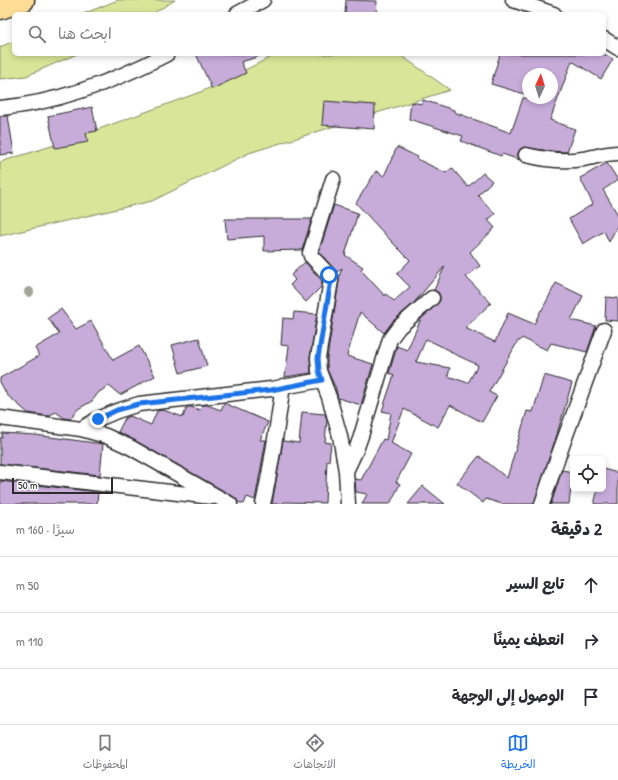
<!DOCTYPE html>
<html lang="ar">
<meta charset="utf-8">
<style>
body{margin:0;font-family:"Patrick Hand","Playpen Sans Arabic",sans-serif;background:#f2f2f3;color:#2b2b33;direction:rtl}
.controls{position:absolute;right:12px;bottom:12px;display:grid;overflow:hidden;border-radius:6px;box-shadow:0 2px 6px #0003}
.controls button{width:36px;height:36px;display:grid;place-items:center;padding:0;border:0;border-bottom:1px solid #e1e1e2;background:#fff;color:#2b2b33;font:20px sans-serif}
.compass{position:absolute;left:522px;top:68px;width:36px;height:36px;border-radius:50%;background:#fff;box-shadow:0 2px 6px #0003;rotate:4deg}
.scale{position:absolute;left:12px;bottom:10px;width:101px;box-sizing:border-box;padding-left:4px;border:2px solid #2b2b2b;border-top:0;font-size:11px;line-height:14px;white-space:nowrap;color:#2b2b2b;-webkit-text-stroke:3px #fff;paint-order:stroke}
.stop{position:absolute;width:12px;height:12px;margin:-9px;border:3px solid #1a73e8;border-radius:50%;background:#fff}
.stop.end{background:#1a73e8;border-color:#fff;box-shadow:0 1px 4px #0008}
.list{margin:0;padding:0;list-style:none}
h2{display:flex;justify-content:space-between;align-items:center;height:52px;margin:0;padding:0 16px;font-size:17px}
h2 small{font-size:13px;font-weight:400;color:#7c7c81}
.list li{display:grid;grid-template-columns:26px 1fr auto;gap:12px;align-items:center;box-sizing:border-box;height:56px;padding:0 16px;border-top:1px solid #e1e1e2}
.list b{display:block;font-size:15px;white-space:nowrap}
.list em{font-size:13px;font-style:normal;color:#7c7c81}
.icon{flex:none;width:22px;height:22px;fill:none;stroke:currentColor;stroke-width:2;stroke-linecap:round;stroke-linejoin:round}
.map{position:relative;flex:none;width:618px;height:504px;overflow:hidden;direction:ltr}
.search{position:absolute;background:#fff;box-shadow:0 2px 6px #0003;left:12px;right:12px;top:12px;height:44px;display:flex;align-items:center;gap:10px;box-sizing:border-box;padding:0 14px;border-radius:6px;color:#7c7c81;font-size:15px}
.sheet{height:220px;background:#fff}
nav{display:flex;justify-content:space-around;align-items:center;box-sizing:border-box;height:56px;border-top:1px solid #e1e1e2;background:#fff;font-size:11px;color:#7c7c81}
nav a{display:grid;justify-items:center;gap:2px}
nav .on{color:#1a73e8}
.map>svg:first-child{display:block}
.green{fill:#d9e598;stroke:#828862}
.building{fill:#c7acda;stroke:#2b2b2b;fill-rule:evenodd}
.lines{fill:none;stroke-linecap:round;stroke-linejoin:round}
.minor-casing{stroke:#2b2b2b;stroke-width:17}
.primary-casing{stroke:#2b2b2b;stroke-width:25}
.minor{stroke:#fff;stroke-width:14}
.primary{stroke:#fedd96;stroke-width:22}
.tree{fill:#a2a499}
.route{stroke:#1a73e8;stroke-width:5}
</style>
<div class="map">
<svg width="618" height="504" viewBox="0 0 618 504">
<rect width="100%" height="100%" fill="#fff"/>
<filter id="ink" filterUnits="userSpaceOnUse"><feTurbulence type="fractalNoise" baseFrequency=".025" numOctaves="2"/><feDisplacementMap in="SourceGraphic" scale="8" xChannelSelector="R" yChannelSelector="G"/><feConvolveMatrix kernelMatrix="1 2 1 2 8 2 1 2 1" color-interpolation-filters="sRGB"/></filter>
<g filter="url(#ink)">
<path class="green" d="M118,0H175L152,14H83Z
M14,41V54H77L26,76L0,79V47Z
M277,54H399L450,90L249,153L152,201L0,236V162L58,144L203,91Z"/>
<path class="building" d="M346,0L377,1L376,14H345Z
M196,54H260V56L241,62L246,73L212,89Z
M500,54H604L613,59L601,79L572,61L550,120L575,129L567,152L549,151L524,147L520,149L518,153V157L520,160L502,154L501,156L461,141L463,136L409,119L411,102L422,104L423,100L454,110V112L511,133L523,98H552V74H528V95L491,84Z
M324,101L375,105L374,129L322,125Z
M92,107L97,131L86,133L88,142L55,148L48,116Z
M0,116H8L14,153L0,155Z
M397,147L418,157L417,159L446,173L452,168L468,187L483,173L492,181L478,195L495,214L488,220L495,228L470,252L480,266L466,277L491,303L465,328L495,342L508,313L534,324L541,310H542L556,283L583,296L571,320L596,326L587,352L551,343L547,350L522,338L520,341H518L489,392L497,396L482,422L450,405L438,427L404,409L391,443L411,454L396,482L400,484L390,504H362L367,494L356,492L355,479L361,480L383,439L386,440L391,413L382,411L394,375L389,373L397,346L407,350L421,319L440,301V297L439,293L434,290L445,266L413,304L393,321L384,333L360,312L347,356L373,364L361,405L338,398L335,386L334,385L327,369V358L339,281V277L342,268L337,272L319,252L334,205L358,213L345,255L363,267L361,270L385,296L386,294L394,301L410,287L397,274L410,260L392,242L356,203L376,171L384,176ZM426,339L451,351L450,352L478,365L468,383L448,376L450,368L416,362Z
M607,163L618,180L603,190L618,215V224L609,242L604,231L583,244L569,219L593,204L580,178Z
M225,219H312L302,250L264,251V236L227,239Z
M305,262L322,281L321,287L306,302L290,285L295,280L291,275Z
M606,297L618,298V321L605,320Z
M61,309L76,329L91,321L113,360L139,346L155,376L120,395L109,386L99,392L92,401L78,409L70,419L64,418L56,412L48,416L28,413L7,395L0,382V378L39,356L35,348L59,334L48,318Z
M294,312L317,314L310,357L311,373L285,377L289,346L281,345L283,318L293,319Z
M199,338L207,366L180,373L172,345Z
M544,375L572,383L557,434L534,504H502L486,499L483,503L457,483L479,456L507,478L527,411L533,412Z
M224,403L268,422L260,440H266L255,500L247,497L244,504L238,502L234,497L134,440L118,432L125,418L130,416L151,425L157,411L163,410L183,417L187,407H191L200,410L202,405H207L221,410Z
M302,412L325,414L327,420L325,442L331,443L329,461H327L325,503L284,502L283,504H272L283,441L299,443Z
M2,433L35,435L103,444L100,475L0,464V438H2Z
M603,469L618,473V504H594L598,489H603Z
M562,470L573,472L569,504H551Z
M0,481L98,492L97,504H0Z
M423,486L445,504H408Z"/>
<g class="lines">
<defs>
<path id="minor" d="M513,0L554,14
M237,14L263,0
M604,39L618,48
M0,108C59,103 115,81 167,54
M526,155C546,160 564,162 583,159C595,157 606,153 618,153
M333,179L310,253L311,256L329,275L331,280L318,358L319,371L329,397L340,436L346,471L348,504
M0,418L81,429L106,436L130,447L230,504
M81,429L98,419L117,411L139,404L271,389L322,380
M346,471L356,450L361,436L390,339L399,327L432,298
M0,472L212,497
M263,504C272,465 277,426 283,386
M542,504L554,468L604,330"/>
<path id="primary" d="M0,8L23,0"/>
</defs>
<use href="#minor" class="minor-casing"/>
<use href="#primary" class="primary-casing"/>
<use href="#minor" class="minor"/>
<use href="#primary" class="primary"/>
</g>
<circle class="tree" cx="29" cy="292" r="5"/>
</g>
<g class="lines" filter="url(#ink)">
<path class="route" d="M98,419L117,410L139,404L271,390L322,380L319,371L318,358L331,280L329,275"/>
</g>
</svg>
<div class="controls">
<button><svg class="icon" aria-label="locate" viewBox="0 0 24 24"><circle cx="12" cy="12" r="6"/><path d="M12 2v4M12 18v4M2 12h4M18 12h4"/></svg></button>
</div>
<svg class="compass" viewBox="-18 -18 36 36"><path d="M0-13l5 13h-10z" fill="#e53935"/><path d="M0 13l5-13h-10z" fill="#7c7c81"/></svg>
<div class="scale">50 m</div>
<div class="stop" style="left:329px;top:275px"></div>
<div class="stop end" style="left:98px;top:419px"></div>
<div class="search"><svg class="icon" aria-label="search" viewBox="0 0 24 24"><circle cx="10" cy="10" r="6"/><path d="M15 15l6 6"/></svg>ابحث هنا</div>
</div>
<section class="sheet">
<h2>2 دقيقة<small>سيرًا · 160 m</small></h2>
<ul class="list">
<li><svg class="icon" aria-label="ahead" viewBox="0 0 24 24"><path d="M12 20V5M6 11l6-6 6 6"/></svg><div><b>تابع السير</b></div><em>50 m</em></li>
<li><svg class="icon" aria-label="right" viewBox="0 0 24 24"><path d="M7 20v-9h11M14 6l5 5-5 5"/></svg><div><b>انعطف يمينًا</b></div><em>110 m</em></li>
<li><svg class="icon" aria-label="arrive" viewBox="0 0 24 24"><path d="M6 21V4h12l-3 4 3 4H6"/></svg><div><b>الوصول إلى الوجهة</b></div></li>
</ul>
</section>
<nav>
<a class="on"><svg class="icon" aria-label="map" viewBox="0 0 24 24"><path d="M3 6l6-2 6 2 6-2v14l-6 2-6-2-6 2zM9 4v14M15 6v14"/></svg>الخريطة</a>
<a><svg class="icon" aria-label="directions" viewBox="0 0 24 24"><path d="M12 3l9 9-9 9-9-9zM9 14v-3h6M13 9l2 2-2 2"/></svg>الاتجاهات</a>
<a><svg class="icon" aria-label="saved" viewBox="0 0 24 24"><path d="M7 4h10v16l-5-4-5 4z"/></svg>المحفوظات</a>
</nav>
